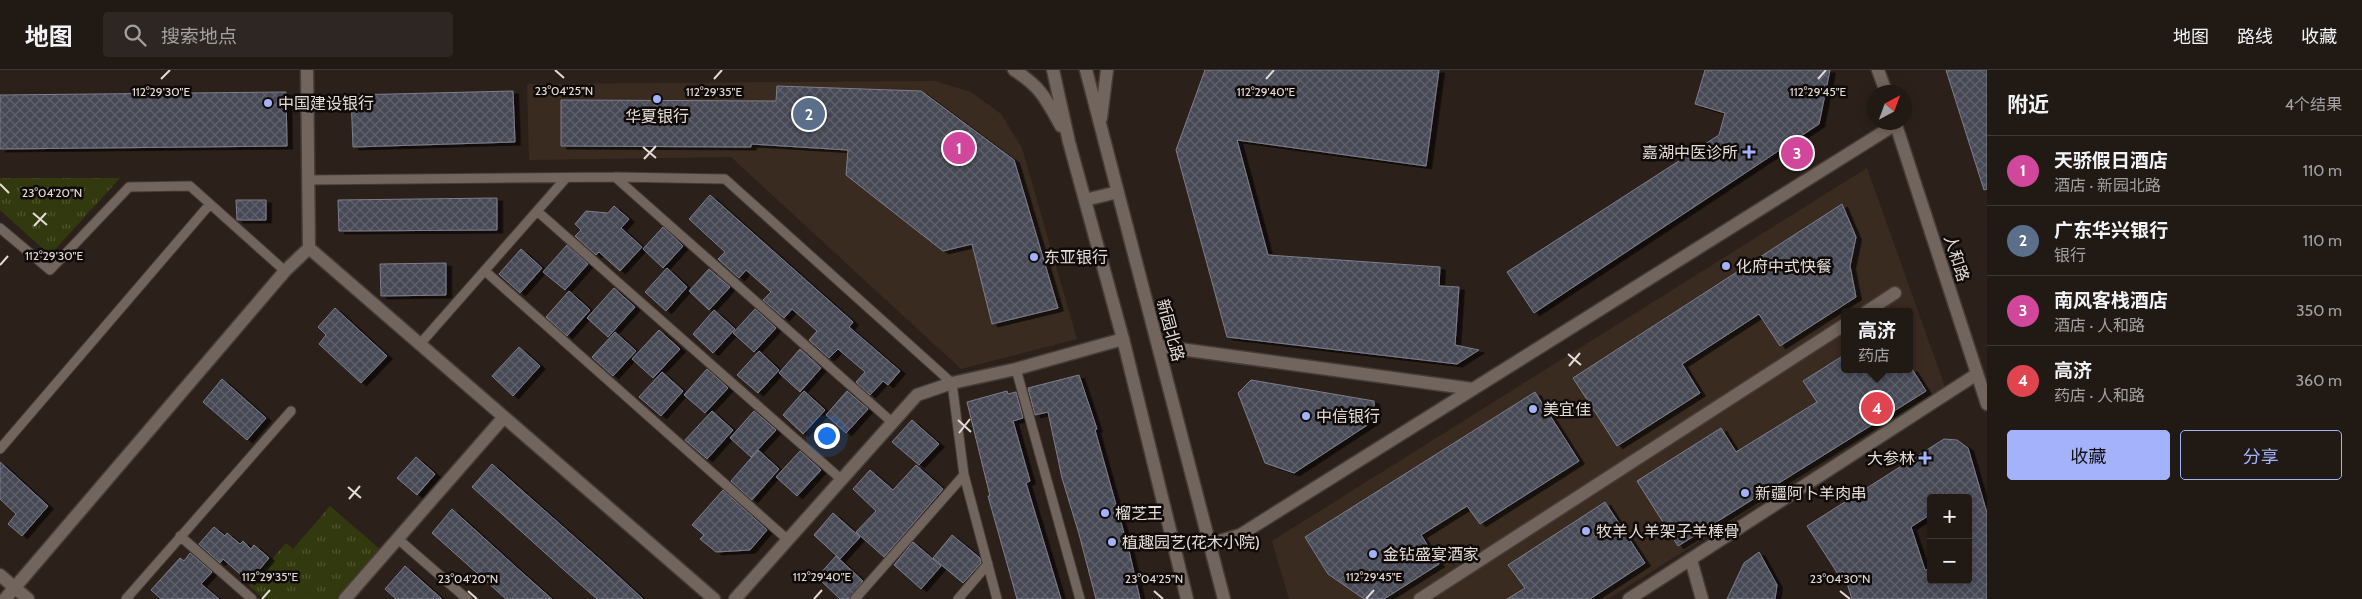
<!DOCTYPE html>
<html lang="zh">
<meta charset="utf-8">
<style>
body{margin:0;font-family:Cabin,"Noto Sans SC",sans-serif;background:#2d2622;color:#f1f3f6}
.controls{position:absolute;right:15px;bottom:15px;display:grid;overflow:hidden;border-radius:5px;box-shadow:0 2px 12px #0003}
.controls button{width:45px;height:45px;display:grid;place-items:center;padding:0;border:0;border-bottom:1px solid #3e3834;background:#211914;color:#f1f3f6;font:25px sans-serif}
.compass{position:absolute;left:1867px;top:15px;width:45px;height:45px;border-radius:50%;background:#211914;box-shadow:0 2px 12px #0003;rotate:41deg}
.you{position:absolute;left:826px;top:365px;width:18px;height:18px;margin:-12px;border:4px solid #fff;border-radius:50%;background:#1a73e8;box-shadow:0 0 0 8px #1a73e833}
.badge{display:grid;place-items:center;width:32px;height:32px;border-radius:50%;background:#a4b2fc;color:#fff;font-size:16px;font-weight:700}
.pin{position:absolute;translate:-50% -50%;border:2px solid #fff;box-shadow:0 1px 5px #0006}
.popup{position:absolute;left:1841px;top:238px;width:72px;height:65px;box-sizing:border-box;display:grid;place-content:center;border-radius:5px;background:#211914;filter:drop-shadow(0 1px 4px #0005);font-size:16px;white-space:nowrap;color:#a2a0a0}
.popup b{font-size:19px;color:#f1f3f6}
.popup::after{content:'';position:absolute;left:50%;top:100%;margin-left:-10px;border:10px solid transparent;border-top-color:#211914}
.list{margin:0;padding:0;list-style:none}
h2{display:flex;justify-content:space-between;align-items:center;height:65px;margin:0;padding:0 20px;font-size:21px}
h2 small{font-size:16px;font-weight:400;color:#a2a0a0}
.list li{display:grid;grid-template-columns:32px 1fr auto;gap:15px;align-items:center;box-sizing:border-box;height:70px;padding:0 20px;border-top:1px solid #3e3834}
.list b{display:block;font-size:19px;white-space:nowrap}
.list p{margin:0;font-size:16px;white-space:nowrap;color:#a2a0a0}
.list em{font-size:16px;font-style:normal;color:#a2a0a0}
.actions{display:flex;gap:10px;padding:15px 20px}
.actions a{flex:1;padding:11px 0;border:1px solid #a4b2fc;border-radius:5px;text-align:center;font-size:18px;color:#a4b2fc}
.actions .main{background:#a4b2fc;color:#111}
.icon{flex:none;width:28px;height:28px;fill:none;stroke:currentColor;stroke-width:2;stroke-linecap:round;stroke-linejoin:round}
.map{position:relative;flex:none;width:1987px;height:529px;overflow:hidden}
header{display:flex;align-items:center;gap:30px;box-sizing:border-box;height:70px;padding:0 25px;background:#211914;border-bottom:1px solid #3e3834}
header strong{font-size:24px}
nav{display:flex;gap:28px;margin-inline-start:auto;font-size:18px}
.search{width:350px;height:45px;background:#2d2622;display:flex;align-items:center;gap:12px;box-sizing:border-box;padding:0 18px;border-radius:5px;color:#a2a0a0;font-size:19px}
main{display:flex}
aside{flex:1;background:#211914}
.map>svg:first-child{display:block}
.built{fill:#3a2b21;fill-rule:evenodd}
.grass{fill:url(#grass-tufts)}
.building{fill:url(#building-cross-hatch);stroke:#7d7e8c;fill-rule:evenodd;filter:url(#shadow)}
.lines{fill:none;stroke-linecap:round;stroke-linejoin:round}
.service-casing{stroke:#463c37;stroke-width:11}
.pedestrian-casing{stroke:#463c37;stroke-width:15}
.minor-casing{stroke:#463c37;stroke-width:15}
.tertiary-casing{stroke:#463c37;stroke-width:15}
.secondary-casing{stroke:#463c37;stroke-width:15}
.service{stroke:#72655d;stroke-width:9}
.pedestrian{stroke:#72655d;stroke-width:12}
.minor{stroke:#72655d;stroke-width:12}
.tertiary{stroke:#72655d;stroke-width:12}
.secondary{stroke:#72655d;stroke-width:12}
.ticks{fill:none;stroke:#e3dbd7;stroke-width:2}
.poi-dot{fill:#a4b2fc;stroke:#100b09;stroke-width:2}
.labels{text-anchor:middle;stroke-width:5;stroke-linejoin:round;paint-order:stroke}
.poi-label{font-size:16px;fill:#e3dbd7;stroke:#100b09;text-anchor:start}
.street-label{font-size:16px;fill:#e3dbd7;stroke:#100b09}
.ticks-label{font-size:12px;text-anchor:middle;fill:#e3dbd7;stroke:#100b09;stroke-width:5;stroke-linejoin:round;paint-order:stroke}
</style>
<header>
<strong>地图</strong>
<div class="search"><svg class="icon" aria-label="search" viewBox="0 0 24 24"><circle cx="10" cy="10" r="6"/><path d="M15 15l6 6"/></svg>搜索地点</div>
<nav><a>地图</a><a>路线</a><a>收藏</a></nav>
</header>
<main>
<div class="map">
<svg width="1987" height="529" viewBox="0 0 1987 529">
<defs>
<pattern id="grass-tufts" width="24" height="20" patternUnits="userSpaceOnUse" patternTransform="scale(1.25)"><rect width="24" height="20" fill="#32390e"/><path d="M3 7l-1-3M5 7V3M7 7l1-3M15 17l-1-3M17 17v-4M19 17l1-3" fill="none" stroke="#505530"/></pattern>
<pattern id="building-cross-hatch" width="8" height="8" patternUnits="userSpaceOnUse" patternTransform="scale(1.25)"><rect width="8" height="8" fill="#474855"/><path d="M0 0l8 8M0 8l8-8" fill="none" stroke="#61626d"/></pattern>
<filter id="shadow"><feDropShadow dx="5.5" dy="3" stdDeviation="0" flood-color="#0009"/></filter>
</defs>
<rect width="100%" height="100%" fill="#2c211a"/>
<path class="built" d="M935,11L971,22L1001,44L1022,78L1077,269L961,299L731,87L529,90L527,14Z
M1867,98L1945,317L1608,529H1289L1272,471ZM1844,242H1910V299H1844Z"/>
<path class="grass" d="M0,108H120L50,185L0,140Z
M330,436L381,480L339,529H264L249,516L286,473L293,479Z"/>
<path class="building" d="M1205,0H1439L1426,96L1237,70L1268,185L1440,197L1439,216L1459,217L1455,275L1479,280L1457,294L1227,267L1176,80Z
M1705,0H1830L1819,54L1534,243L1507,202L1719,65L1725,43L1695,34Z
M1946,0H1987V119L1984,120Z
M777,16L921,21L1014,90L1058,238L992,254L972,174L943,181L846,105L848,80L751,74V77L561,76V30L776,31Z
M513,21L515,72L353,77L351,25Z
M286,22L287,76L0,79V25Z
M710,125L853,252L849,257L900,301L888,315L883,311L870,325L856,312L865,302L838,279L829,288L809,270L817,261L792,239L784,248L763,230L771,222L746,200L739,208L718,189L725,182L689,149Z
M497,128V160L339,161L338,130Z
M236,130H266V150H237Z
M1842,134L1856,167L1850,196L1856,227L1780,276L1759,244L1682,294L1700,323L1617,376L1573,308Z
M614,136L629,149L621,158L642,177L620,201L599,182L596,185L575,166L581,160L575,154L586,141L608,143Z
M663,157L683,176L663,198L643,179Z
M567,175L588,194L565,220L543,202Z
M521,179L542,198L520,223L499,204Z
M446,193V225L381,226L380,194Z
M667,198L687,217L666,241L645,222Z
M709,199L730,217L709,240L689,221Z
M614,218L635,237L608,267L587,248Z
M569,221L590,240L567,266L546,247Z
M335,238L387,286L361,313L319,274L326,265L318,257Z
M755,239L776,258L754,282L733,263Z
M714,240L735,259L713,283L693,264Z
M659,260L680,279L653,308L632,289Z
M615,262L636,281L613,306L592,287Z
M519,277L540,296L513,326L492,306Z
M800,279L821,298L800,322L779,303Z
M759,281L779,300L758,323L737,305Z
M1844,285V299H1912L1926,321L1678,476L1637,411L1721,358L1736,382L1817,332L1803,311Z
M707,299L728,318L705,343L684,325Z
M662,302L683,321L661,346L639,327Z
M1079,305L1097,359L1095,360L1129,481L1140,529H1096L1079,464L1062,408L1048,342L1035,345L1028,318Z
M222,309L266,348L247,370L203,332Z
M1251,310L1374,331L1375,350L1294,403L1265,393L1238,323Z
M804,321L825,340L803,364L783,345Z
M847,321L868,339L846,363L826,345Z
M1007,321L1008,324L1016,322L1023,348L1013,351L1030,411L1026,413L1061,529H1017L988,426H990L967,332Z
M1535,322L1579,391L1480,454L1467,436L1421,465L1439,494L1384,529H1364L1328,504L1305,467Z
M712,341L733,360L707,389L685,370Z
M754,341L776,360L751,387L730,368Z
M912,350L939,374L919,395L892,372Z
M1944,369L1957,370L1968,378L1987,443V529H1852L1843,501L1838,504L1807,456ZM1931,428H1968V510H1931V499L1925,500L1911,457L1931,444Z
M758,380L779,399L752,430L731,411Z
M800,381L821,400L797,426L776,407Z
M416,387L435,404L417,425L397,408Z
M0,392L48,436L22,466L8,454L16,444L0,429Z
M492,394L606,495L643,529H597L564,500L472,417Z
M916,395L943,419L884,487L856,462L876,441L853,419L870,400L893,420Z
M723,420L767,460L750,480L716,482L700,469L704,465L692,455Z
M1605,432L1645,493L1590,529H1507L1525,518L1508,495Z
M452,439L518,499L552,529H506L432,463Z
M833,443L860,467L840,489L814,465Z
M214,457L225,466L227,463L240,474L243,471L251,479L254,475L269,488L249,512L223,489L220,493L199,474Z
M952,465L980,488L981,493L963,513L933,488Z
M913,472L941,496L921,519L894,495Z
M1759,482L1777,515L1775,529H1727L1744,493Z
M190,483L212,502L201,514L219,529H161L151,520L180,488L184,491Z
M836,486L863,511L849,529H840L817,507Z
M405,496L425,514L442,529H396L385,519Z"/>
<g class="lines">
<defs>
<path id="service" d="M615,107L893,353
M308,110L615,107L725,109L952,313L964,405L997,529
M537,141L842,410
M0,158L50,200L129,117L190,116L285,201
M485,201L788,470
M420,274L566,108
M1016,299L1080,529
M0,379L210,134
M180,466L252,529
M398,469L467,529
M126,529L291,341
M855,529L964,405
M958,529L988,494"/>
<path id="pedestrian" d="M1866,242L1895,223
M1158,276L1473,319
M1691,490L1702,529
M1420,529L1844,255"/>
<path id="minor" d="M309,178L714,529
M1210,474L1240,465L1896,54
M0,505L28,529
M5,529L285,201L309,178L307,0
M345,529L504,347
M735,529L917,325L952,313L1016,299L1123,269
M1629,529L1977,304"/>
<path id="tertiary" d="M1878,0L1886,22
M1895,52L1987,334"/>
<path id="secondary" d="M1014,0C1041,17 1046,29 1061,56
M1053,0L1069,72L1123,269L1187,529
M1086,0L1224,529
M1101,48L1107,0
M1085,130L1118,122"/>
</defs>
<use href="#service" class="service-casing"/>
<use href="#pedestrian" class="pedestrian-casing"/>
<use href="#minor" class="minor-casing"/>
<use href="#tertiary" class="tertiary-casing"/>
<use href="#secondary" class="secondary-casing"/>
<use href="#service" class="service"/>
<use href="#pedestrian" class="pedestrian"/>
<use href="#minor" class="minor"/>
<use href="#tertiary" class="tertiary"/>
<use href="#secondary" class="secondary"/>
</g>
<path class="ticks" d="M555,0L564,8M161,9L170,0M714,9L722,0M1266,9L1274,0M1818,9L1826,0M643,77L656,88M644,89L656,76M0,114L9,123M33,143L47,155M34,156L46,143M0,195L8,186M1568,284L1581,295M1569,296L1580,283M958,350L971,362M959,363L970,349M348,417L361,428M349,429L360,416M468,521L477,529M1154,521L1163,529M1840,521L1850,529M262,529L270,520M814,529L822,520M1366,529L1374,520"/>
<g class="poi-dot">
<circle cx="657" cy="29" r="5"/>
<circle cx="268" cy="33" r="5"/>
<path d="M1746.5 74.5h5v5h5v5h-5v5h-5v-5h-5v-5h5z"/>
<circle cx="1034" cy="187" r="5"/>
<circle cx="1726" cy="196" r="5"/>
<circle cx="1533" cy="339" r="5"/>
<circle cx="1306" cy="346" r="5"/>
<path d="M1922.5 380.5h5v5h5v5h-5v5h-5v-5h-5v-5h5z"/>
<circle cx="1745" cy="423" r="5"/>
<circle cx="1105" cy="443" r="5"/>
<circle cx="1586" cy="461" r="5"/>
<circle cx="1112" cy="472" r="5"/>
<circle cx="1373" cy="484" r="5"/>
</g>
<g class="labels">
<g class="poi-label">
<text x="278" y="39">中国建设银行</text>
<text x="657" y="52" text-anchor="middle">华夏银行</text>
<text x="1738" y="88" text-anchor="end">嘉湖中医诊所</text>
<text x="1044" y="193">东亚银行</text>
<text x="1736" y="202">化府中式快餐</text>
<text x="1543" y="345">美宜佳</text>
<text x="1316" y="352">中信银行</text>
<text x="1915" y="394" text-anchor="end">大参林</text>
<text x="1755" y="429">新疆阿卜羊肉串</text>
<text x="1115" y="449">榴芝王</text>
<text x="1596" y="467">牧羊人羊架子羊棒骨</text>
<text x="1122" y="478">植趣园艺(花木小院)</text>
<text x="1383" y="490">金钻盛宴酒家</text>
</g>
<g class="street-label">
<text transform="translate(1957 188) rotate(72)" y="6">人和路</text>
<text transform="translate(1171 260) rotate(75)" y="6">新园北路</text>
</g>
</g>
<g class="ticks-label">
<text x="564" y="25">23°04'25"N</text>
<text x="161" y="26">112°29'30"E</text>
<text x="714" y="26">112°29'35"E</text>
<text x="1266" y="26">112°29'40"E</text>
<text x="1818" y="26">112°29'45"E</text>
<text x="52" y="127">23°04'20"N</text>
<text x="54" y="190">112°29'30"E</text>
<text x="270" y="511">112°29'35"E</text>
<text x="822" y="511">112°29'40"E</text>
<text x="1374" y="511">112°29'45"E</text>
<text x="468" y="513">23°04'20"N</text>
<text x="1154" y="513">23°04'25"N</text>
<text x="1840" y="513">23°04'30"N</text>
</g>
</svg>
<div class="controls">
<button>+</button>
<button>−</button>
</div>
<svg class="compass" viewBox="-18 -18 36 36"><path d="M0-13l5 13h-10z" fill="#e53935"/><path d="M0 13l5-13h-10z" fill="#a2a0a0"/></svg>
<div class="you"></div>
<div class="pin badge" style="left:959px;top:78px;background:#d1479c">1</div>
<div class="pin badge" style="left:809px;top:44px;background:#5c6f8a">2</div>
<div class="pin badge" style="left:1797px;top:83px;background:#d1479c">3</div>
<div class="pin badge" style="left:1877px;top:338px;background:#e0444e">4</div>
<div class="popup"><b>高济</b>药店</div>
</div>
<aside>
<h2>附近<small>4个结果</small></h2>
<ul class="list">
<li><span class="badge" style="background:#d1479c">1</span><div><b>天骄假日酒店</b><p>酒店 · 新园北路</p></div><em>110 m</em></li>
<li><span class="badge" style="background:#5c6f8a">2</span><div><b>广东华兴银行</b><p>银行</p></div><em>110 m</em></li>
<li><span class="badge" style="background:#d1479c">3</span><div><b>南风客栈酒店</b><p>酒店 · 人和路</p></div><em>350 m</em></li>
<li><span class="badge" style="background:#e0444e">4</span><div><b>高济</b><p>药店 · 人和路</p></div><em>360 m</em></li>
</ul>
<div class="actions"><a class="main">收藏</a><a>分享</a></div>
</aside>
</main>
